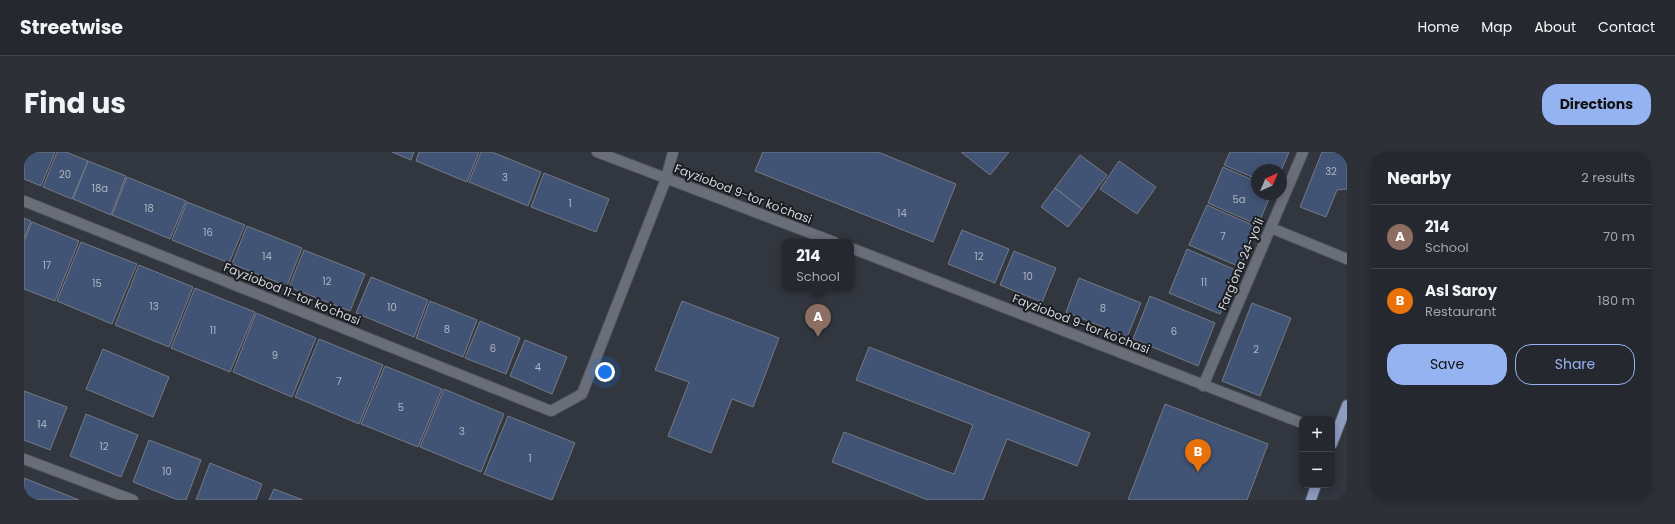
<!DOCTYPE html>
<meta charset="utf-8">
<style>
body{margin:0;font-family:Poppins,sans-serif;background:#2d3037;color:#f1f3f6}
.controls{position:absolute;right:12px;bottom:12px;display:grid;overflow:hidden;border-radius:8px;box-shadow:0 2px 10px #0003}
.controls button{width:36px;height:36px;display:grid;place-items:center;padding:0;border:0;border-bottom:1px solid #42444b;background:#25282f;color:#f1f3f6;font:20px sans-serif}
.compass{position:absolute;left:1227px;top:12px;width:36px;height:36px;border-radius:50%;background:#25282f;box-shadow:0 2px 10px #0003;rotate:44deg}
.you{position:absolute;left:581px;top:220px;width:14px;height:14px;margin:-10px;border:3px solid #fff;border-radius:50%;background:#1a73e8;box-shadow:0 0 0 6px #1a73e833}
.badge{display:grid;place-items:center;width:26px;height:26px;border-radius:50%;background:#95b2f1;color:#fff;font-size:13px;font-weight:700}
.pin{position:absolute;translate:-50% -33px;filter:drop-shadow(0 1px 2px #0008)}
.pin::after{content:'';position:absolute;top:21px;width:14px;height:12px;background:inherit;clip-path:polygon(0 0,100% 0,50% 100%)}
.popup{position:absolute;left:758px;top:87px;width:72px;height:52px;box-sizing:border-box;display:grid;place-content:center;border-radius:8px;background:#25282f;filter:drop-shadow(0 1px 3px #0005);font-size:13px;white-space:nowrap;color:#a3a6aa}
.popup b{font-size:15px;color:#f1f3f6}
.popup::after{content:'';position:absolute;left:50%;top:100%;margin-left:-8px;border:8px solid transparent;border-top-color:#25282f}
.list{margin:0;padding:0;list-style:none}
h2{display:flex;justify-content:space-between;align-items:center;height:52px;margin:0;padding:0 16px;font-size:17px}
h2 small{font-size:13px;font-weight:400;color:#a3a6aa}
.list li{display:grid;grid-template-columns:26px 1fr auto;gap:12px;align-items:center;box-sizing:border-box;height:64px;padding:0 16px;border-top:1px solid #42444b}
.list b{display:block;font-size:15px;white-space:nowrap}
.list p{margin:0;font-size:13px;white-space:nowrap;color:#a3a6aa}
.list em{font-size:13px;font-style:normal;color:#a3a6aa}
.actions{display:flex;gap:8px;padding:12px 16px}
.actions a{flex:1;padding:9px 0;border:1px solid #95b2f1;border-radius:16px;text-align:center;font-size:14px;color:#95b2f1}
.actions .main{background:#95b2f1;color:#111}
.map{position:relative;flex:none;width:1323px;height:348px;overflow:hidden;border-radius:16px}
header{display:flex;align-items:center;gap:24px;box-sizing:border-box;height:56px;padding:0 20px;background:#25282f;border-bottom:1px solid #42444b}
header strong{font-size:19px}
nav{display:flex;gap:22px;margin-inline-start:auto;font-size:14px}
.intro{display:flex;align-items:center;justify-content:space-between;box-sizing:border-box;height:96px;padding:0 24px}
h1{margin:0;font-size:28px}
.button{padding:10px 18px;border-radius:16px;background:#95b2f1;color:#111;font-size:14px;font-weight:700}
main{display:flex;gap:24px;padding:0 24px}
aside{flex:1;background:#25282f;border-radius:16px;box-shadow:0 2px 10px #0003}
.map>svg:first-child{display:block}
.building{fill:#425476;stroke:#757a85}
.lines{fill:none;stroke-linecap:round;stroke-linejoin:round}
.lane-casing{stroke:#50545c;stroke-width:12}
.street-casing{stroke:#50545c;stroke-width:12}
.primary-casing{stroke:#50545c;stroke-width:12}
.lane{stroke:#696e78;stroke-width:10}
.street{stroke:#696e78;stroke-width:10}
.primary{stroke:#8f9cc2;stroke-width:10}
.labels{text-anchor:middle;stroke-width:4;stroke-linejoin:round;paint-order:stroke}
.number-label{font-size:10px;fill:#aeb5c2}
.street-label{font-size:12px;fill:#d2d5db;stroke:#1b1d21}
</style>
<header>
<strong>Streetwise</strong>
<nav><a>Home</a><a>Map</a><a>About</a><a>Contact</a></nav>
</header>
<div class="intro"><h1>Find us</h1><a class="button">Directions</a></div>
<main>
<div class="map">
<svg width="1323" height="348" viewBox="0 0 1323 348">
<rect width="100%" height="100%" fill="#31363f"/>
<path class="building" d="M0,0H31L17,34L0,27Z
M33,0H42L64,9L48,47L19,35Z
M368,0H390L387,8Z
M395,0H455L443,30L392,9Z
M457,0H468L517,20L504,54L445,30Z
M739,0H854L932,32L909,90L731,19Z
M937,0H985L966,23Z
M1206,0H1265L1257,19V18H1233V27L1200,13Z
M1298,0H1323V37L1313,38L1302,65L1276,55Z
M1056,3L1083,23L1058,57L1031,36Z
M64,9L102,24L87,63L49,47Z
M1095,9L1132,35L1113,62L1076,37Z
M1199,15L1233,30V42H1247L1234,73L1184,51Z
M520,21L585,47L572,80L507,55Z
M103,25L162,49L146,87L88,63Z
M1031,36L1058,57L1044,75L1017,55Z
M163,50L221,73L205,111L148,88Z
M1183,53L1233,75L1216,115L1165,93Z
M0,66L7,69L0,87Z
M8,70L55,89L31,149L0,137V90Z
M223,74L278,96L263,134L208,112Z
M938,78L985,97L971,131L924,112Z
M57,90L113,112L88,172L33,149Z
M1163,97L1214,119L1196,162L1145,141Z
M280,98L341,122L326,159L265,135Z
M990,99L1032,116L1018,150L976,133Z
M115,113L169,135L145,195L91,173Z
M347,125L404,148L390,185L332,161Z
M1055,126L1117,151L1103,185L1042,160Z
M171,136L231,160L206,220L147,196Z
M1126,144L1191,171L1174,214L1109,187Z
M406,149L453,168L439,205L392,186Z
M658,149L755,186L729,255L708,247L687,301L644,284L665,230L631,218Z
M1228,151L1267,166L1236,244L1198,229Z
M232,161L292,186L268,245L209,220Z
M456,169L496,186L482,222L441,206Z
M295,187L359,213L335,272L271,245Z
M501,188L543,205L528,242L486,224Z
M845,195L1066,281L1053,314L983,287L959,348H904L808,310L820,280L930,322L949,273L832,228Z
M79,197L145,225L129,265L62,237Z
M361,214L418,237L394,295L337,272Z
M420,237L480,262L457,320L396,295Z
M0,239L43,255L26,298L0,288Z
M1141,252L1244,292L1223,348H1104Z
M62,262L114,283L97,325L46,304Z
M484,264L551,291L528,348L460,322Z
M125,288L177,308L162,348H154L109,330Z
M186,311L238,332L232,348H172Z
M0,326L55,348H0Z
M250,337L279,348H245Z"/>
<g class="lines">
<defs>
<path id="lane" d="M642,27L649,0
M1247,76L1323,107
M1179,234L1279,0"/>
<path id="street" d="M573,0L810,90
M0,49L527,259L558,242L642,27
M827,96L1278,271
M0,307L109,348"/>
<path id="primary" d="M1308,292L1323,253
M1287,348L1292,333"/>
</defs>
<use href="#lane" class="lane-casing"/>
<use href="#street" class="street-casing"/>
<use href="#primary" class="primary-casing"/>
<use href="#lane" class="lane"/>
<use href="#street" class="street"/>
<use href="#primary" class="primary"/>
</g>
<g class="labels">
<g class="number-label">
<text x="1307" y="23">32</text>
<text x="41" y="26">20</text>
<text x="481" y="29">3</text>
<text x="76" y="40">18a</text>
<text x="1215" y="51">5a</text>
<text x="546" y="55">1</text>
<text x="125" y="60">18</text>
<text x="878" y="65">14</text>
<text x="184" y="84">16</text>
<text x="1199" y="88">7</text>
<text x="243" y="108">14</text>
<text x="955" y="108">12</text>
<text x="23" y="117">17</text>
<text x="1004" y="128">10</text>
<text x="303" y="133">12</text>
<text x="1180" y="134">11</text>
<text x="73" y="135">15</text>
<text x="130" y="158">13</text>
<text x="368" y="159">10</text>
<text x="1079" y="160">8</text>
<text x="423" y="181">8</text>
<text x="189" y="182">11</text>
<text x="1150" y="183">6</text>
<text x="469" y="200">6</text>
<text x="1232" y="201">2</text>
<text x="251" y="207">9</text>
<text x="514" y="219">4</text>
<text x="315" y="233">7</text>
<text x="377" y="259">5</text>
<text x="18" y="276">14</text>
<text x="438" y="283">3</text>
<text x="80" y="298">12</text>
<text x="506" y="310">1</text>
<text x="143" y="323">10</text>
</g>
<g class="street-label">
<text transform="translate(719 42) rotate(21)" y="4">Fayziobod 9-tor ko'chasi</text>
<text transform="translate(1217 112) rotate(-67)" y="4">Farg'ona 24-yo'li</text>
<text transform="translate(268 142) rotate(22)" y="4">Fayziobod 11-tor ko'chasi</text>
<text transform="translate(1057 172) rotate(21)" y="4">Fayziobod 9-tor ko'chasi</text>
</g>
</g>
</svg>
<div class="controls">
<button>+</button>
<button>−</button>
</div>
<svg class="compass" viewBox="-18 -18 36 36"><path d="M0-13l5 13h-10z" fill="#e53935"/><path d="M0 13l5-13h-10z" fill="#a3a6aa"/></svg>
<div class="you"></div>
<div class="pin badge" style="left:794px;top:185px;background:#8d6e63">A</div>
<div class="popup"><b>214</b>School</div>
<div class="pin badge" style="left:1174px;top:320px;background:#e8710a">B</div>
</div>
<aside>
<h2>Nearby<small>2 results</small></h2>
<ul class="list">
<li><span class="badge" style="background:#8d6e63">A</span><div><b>214</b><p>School</p></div><em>70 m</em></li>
<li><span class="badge" style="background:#e8710a">B</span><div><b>Asl Saroy</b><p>Restaurant</p></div><em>180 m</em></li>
</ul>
<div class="actions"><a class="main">Save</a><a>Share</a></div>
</aside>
</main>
